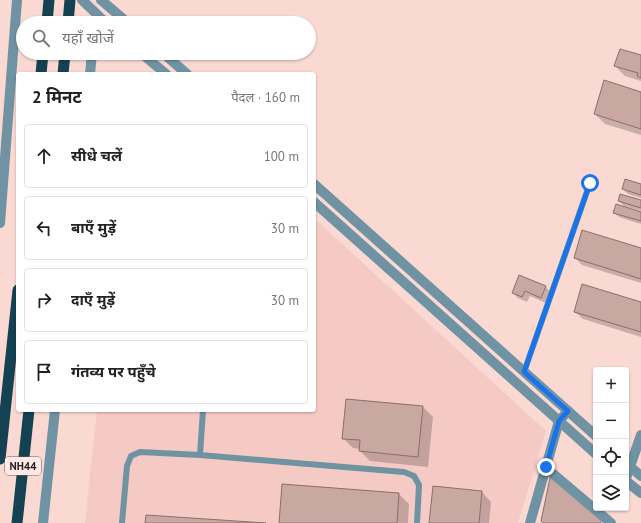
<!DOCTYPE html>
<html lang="hi">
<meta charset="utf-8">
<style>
body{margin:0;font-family:"PT Sans","Noto Sans Devanagari",sans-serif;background:#f2f2f2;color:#222}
.controls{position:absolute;right:12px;bottom:12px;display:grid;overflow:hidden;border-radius:4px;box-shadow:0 1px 3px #0004}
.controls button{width:36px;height:36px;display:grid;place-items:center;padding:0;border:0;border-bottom:1px solid #e0e0e0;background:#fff;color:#222;font:20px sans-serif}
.stop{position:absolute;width:12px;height:12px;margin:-9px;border:3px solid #1a73e8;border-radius:50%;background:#fff}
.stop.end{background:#1a73e8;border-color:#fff;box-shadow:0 1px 4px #0008}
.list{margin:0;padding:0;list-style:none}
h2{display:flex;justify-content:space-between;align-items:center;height:52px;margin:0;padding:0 16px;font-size:17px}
h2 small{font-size:13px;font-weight:400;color:#767676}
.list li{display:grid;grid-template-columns:26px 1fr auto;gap:12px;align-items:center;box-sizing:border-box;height:64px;margin:0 8px 8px;padding:0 8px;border:1px solid #e0e0e0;border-radius:4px}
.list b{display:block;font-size:15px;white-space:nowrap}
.list em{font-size:13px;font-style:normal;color:#767676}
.icon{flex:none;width:22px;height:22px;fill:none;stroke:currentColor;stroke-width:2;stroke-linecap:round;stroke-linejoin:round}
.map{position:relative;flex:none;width:641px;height:523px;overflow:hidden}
.search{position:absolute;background:#fff;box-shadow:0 1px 3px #0004;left:16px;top:16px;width:300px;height:44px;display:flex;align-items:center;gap:10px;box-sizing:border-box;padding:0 14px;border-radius:22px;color:#767676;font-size:15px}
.panel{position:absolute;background:#fff;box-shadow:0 1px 3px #0004;left:16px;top:72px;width:300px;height:340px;border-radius:4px}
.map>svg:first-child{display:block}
.built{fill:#f5cac4}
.shadow{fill:#0003}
.building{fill:#c9a8a2;stroke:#8d6e69}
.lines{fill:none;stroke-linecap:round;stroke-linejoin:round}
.service{stroke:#6f93a3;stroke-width:6}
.minor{stroke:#6f93a3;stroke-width:10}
.tertiary{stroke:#6f93a3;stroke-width:10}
.trunk{stroke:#144253;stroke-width:11}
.route{stroke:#1a73e8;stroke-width:5}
.labels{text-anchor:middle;stroke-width:4;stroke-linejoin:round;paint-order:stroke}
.shield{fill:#ffe9e6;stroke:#685a57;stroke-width:1}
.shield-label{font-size:11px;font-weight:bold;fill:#281c1a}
</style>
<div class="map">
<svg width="641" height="523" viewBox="0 0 641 523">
<rect width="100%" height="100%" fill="#fbd9d3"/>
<path class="built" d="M314,218L546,431L518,523H85L97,410H314Z"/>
<path class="shadow" d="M641,56V81L625,76L615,66Z
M641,93V135L605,124L595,114Z
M641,185V198L628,194L623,189Z
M619,201H641V211L624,206Z
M614,212L641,213V224L619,217Z
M641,249V283L582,265L575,258Z
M520,277L546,287L550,292L546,303L530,296L527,302L518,298L513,293Z
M641,303V337L583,319L575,312Z
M423,407L433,417L428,467L370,461L360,451V449L353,448L343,438Z
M283,485L399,494L409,504L408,523H280Z
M481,491L491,502L489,523H430Z"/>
<path class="building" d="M620,49L641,55V78L637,76L638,73L614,66Z
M604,80L641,92V129L594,114Z
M625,179L641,184V195L622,189Z
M620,194L641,200V208L618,201Z
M616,204L641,212V221L613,213Z
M582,230L641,248V279L574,258Z
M519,275L546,286L541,298L525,291L522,297L512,293Z
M582,284L641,302V332L574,312Z
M346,399L423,406L418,457L359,451L360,440L342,439Z
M551,473L603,520L600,523H543L541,521Z
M282,484L399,493L397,523H279Z
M433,486L482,491L479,523H429Z
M146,515L266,523H145Z"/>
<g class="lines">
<path class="service" d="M524,372L590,183
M200,455L203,410
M122,523L127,466L131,456L140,452L200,455L404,472L414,476L419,485L417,523"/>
<path class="minor" d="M545,467L611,523
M626,478L641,435
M530,523L559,421L568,411"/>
<path class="tertiary" d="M82,0L106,23
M101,0L128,23
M141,53L166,74
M163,53L187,74
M90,74L92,53
M314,184L596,436
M314,202L596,454
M0,223L17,0
M626,463L641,476
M626,481L641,493
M43,523L55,410"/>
<path class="trunk" d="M47,23L49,0
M68,23L70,0
M41,74L43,53
M63,74L65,53
M0,459L18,290
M17,523L29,410"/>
</g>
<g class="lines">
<path class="route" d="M546,467L559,421L568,411L524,372L590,183"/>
</g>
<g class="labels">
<rect class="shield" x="5" y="457" width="36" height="18" rx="3"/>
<g class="shield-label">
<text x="23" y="470">NH44</text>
</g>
</g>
</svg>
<div class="controls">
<button>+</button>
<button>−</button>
<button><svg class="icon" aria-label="locate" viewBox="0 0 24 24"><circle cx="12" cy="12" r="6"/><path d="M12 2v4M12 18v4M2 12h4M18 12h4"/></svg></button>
<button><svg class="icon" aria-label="layers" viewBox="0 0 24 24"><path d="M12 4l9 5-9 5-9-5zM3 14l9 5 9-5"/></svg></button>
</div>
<div class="stop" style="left:590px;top:183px"></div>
<div class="stop end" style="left:546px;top:467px"></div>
<div class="search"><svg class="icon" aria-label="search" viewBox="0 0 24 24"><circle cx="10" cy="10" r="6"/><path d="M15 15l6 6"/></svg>यहाँ खोजें</div>
<section class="panel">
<h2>2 मिनट<small>पैदल · 160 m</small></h2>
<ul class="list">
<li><svg class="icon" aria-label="ahead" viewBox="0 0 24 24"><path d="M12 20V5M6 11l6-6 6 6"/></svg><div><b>सीधे चलें</b></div><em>100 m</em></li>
<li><svg class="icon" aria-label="left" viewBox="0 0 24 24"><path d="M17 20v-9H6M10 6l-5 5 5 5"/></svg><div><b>बाएँ मुड़ें</b></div><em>30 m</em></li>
<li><svg class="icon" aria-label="right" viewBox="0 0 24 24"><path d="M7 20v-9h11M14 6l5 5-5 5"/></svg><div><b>दाएँ मुड़ें</b></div><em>30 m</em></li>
<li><svg class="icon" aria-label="arrive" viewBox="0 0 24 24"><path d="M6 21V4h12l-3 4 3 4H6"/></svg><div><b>गंतव्य पर पहुँचे</b></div></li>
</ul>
</section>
</div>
